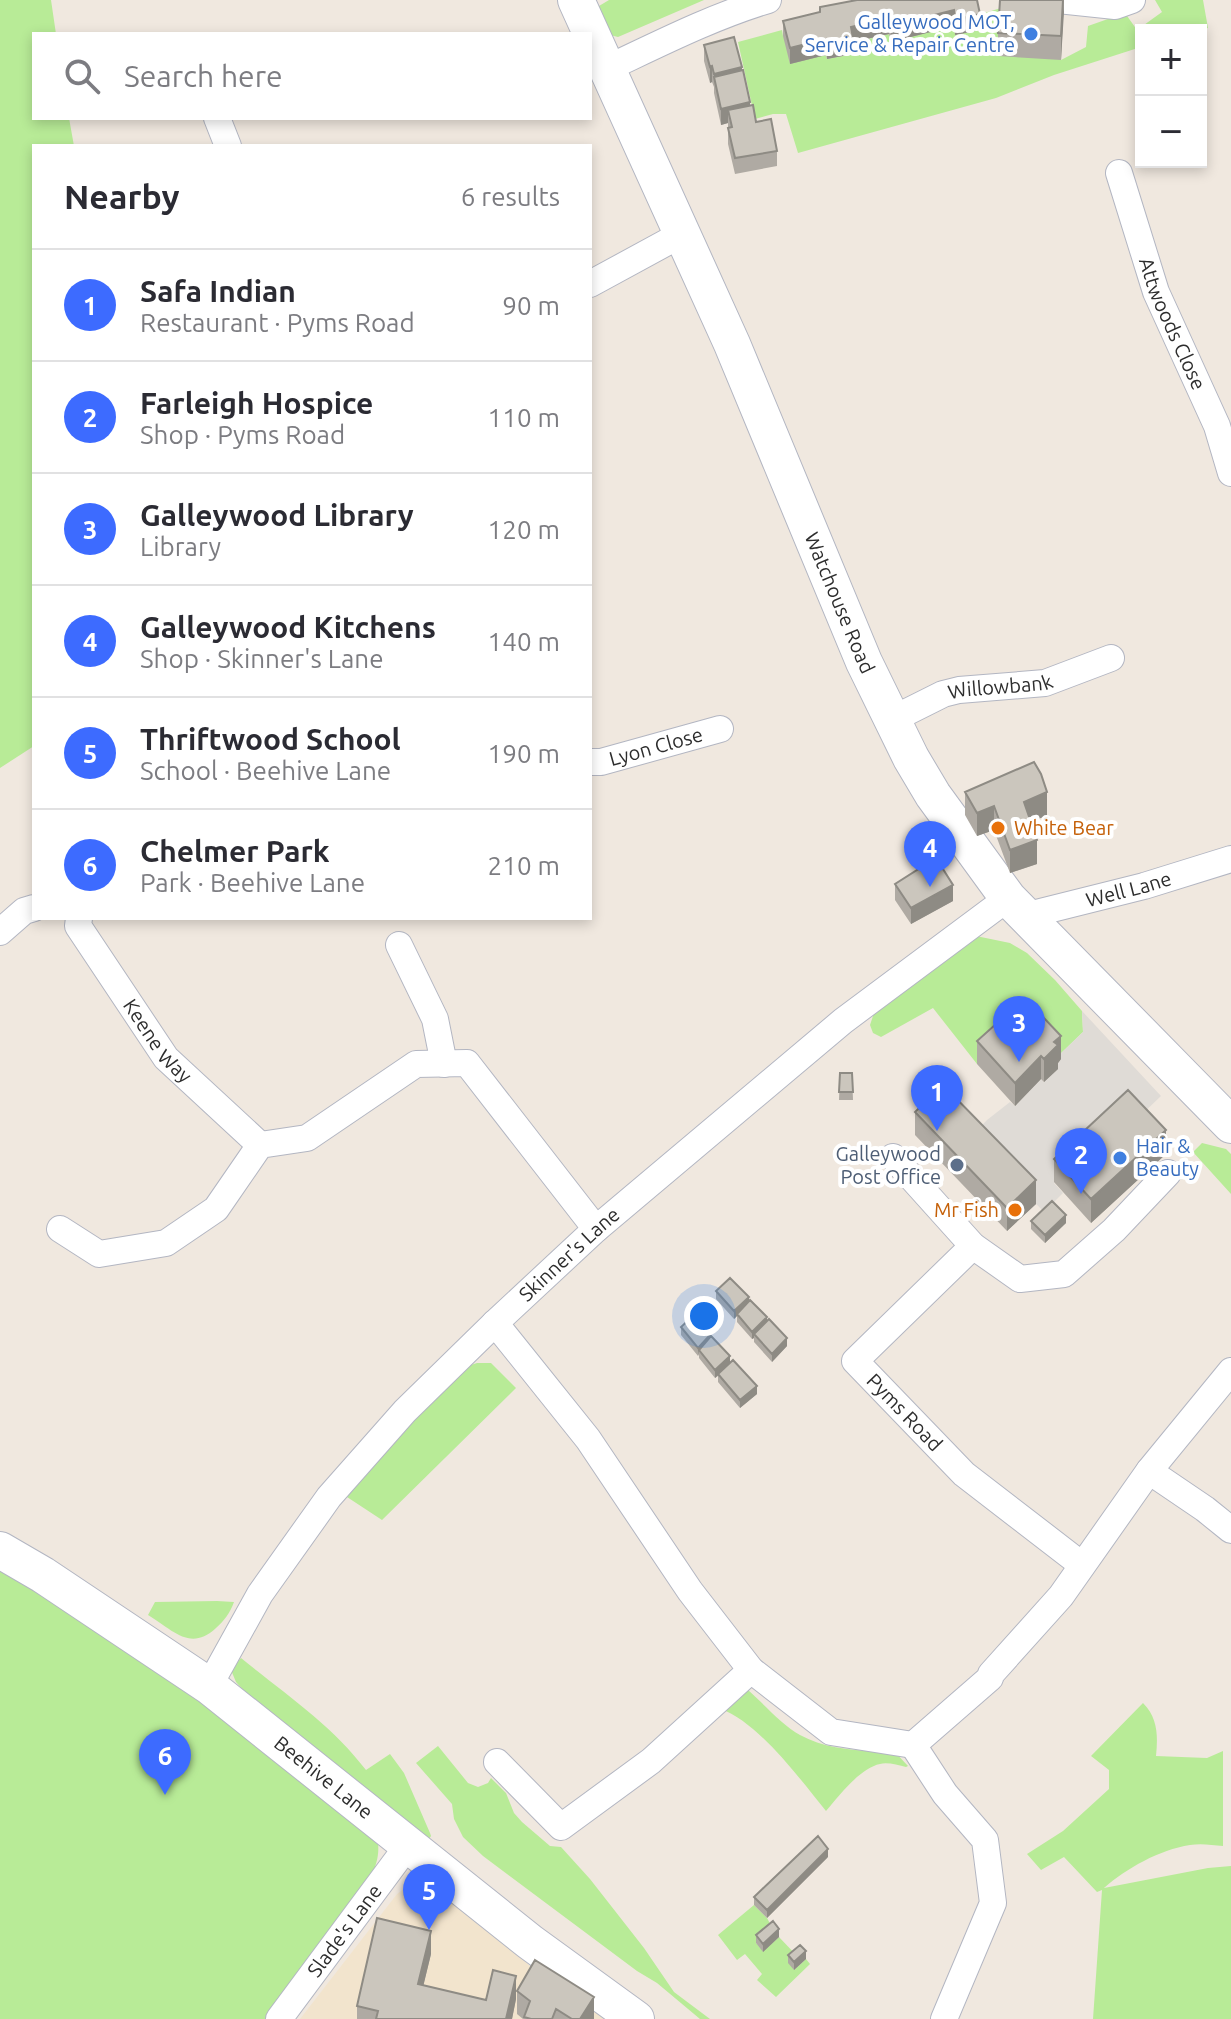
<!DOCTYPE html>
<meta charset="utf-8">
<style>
body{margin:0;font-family:Ubuntu,sans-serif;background:#f2f2f3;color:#2b2b33}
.controls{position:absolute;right:24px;top:24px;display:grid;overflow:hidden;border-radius:0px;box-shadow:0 4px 12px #0003}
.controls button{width:72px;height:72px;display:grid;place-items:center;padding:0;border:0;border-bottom:2px solid #e1e1e2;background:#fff;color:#2b2b33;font:40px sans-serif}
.you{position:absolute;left:704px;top:1316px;width:28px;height:28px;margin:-20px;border:6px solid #fff;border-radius:50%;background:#1a73e8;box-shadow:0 0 0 12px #1a73e833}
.badge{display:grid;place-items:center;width:52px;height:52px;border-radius:50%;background:#3d6bff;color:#fff;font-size:26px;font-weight:700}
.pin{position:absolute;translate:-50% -66px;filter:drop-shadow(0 2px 4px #0008)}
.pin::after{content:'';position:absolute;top:42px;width:28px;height:24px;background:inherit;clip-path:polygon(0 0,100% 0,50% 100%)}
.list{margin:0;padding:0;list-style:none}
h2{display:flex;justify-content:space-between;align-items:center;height:104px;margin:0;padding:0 32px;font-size:34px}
h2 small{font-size:26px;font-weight:400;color:#7c7c81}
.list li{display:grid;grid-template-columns:52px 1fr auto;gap:24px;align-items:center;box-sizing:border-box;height:112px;padding:0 32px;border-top:2px solid #e1e1e2}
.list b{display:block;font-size:30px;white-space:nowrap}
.list p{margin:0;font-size:26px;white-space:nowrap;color:#7c7c81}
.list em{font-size:26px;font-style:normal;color:#7c7c81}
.icon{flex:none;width:44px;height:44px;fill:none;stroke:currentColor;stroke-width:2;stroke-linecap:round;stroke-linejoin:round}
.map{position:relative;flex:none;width:1231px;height:2019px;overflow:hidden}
.search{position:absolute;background:#fff;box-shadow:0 4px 12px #0003;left:32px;top:32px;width:560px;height:88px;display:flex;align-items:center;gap:20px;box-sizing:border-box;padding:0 28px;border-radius:0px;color:#7c7c81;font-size:30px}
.panel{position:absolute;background:#fff;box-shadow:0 4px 12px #0003;left:32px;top:144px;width:560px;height:776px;border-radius:0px}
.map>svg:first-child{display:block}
.education{fill:#f2e4cd}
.green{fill:#b8eb97}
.plaza{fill:#dfdbd6}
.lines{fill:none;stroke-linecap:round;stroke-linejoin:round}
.street-casing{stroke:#b3b6c2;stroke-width:28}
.secondary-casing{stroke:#b3b6c2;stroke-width:38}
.street{stroke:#fff;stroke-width:26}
.secondary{stroke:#fff;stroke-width:36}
.wall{fill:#afaaa3}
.shaded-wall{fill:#8e8b84}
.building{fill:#cbc6bd;stroke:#8e8b84;stroke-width:2}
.shop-dot{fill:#3f7fe0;stroke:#fff;stroke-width:3}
.food-dot{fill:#e8710a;stroke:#fff;stroke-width:3}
.service-dot{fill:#5c6f8a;stroke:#fff;stroke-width:3}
.labels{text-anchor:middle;stroke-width:8;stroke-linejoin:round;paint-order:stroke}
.shop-label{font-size:20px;fill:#366cbe;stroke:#fff;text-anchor:end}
.street-label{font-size:20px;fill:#2d2d2d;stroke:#fff}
.food-label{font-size:20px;fill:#c56008;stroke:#fff;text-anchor:start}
.service-label{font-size:20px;fill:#4e5e75;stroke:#fff;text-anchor:end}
</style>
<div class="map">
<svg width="1231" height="2019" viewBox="0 0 1231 2019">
<rect width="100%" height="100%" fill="#f0e8df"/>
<path class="education" d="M426,1884L441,1888L530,1966L605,2019H300L397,1894L409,1885Z"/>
<path class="green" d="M0,0H51L56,34H34V118H69L74,146H34V746L0,768Z
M609,0H704L618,37L606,34L589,12Z
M1155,0H1203L1208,28L1201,30H1141V47L1054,75L996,98L798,153L786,114H773L755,119L738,42L782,30L783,36L826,55L827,59L853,54L851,43L889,34L891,41L1001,8L1061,60L1086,47L1088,26L1125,13L1137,30L1162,12Z
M976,936L1010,943L1027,953L1055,980L1082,1011L1083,1032L1058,1056L1025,1021L977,1064L933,1008L881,1037L873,1033L870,1025L875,1010Z
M1202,1143L1226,1149L1231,1154V1194L1193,1152Z
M477,1363H491L516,1388L382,1520L347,1497L376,1461L465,1367Z
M0,1566L107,1631L377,1835C380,1851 378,1862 371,1876L266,2019H0Z
M217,1601L234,1602C230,1613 224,1621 216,1628C190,1652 173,1630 148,1615L155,1602Z
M241,1658C284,1693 332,1725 366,1770L390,1754L404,1773L430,1833L431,1836L425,1845L253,1701L236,1682L231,1670Z
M748,1690C764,1704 783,1726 800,1735C827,1750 863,1752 893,1750L908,1766L906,1767C898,1765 887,1762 880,1764C860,1768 839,1796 826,1811C800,1779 759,1723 721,1709Z
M1143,1703C1158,1718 1158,1736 1156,1756L1207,1758L1223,1751V1846C1212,1845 1201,1843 1190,1845C1159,1850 1127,1868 1104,1888L1208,1868L1231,1866V2019H1093L1102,1890L1097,1892L1064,1857L1041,1870L1027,1854L1063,1831L1109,1789V1770L1091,1756Z
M438,1746L468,1783L478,1787L488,1783L491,1778L506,1793L514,1813L522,1822L550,1846L561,1847L590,1879L644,1948L674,1992L710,2019H700L657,1983L637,1971L483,1856L463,1837L454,1819L452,1804L416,1763Z
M754,1905L767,1918L773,1929L756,1943L763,1951L779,1937L797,1956L794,1970L806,1959L810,1964L776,1997L757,1980L762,1974L745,1954L737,1960L718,1935Z"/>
<path class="plaza" d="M1082,1011L1161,1096L1135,1121L1054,1183L1063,1193L1044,1212L971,1137L987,1120L1010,1102L1015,1106L1041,1079L1044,1082L1057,1069L1058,1056L1083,1032Z"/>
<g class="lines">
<defs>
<g id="street">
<path d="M1058,0L1115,6L1132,0"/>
<path d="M608,68C661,43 712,17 768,0"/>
<path d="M217,118L228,146"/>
<path id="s1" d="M1119,173L1156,292L1217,426L1231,473"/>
<path d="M590,284L682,234"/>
<path id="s2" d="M891,720L943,694L959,690L1045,683L1111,658"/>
<path id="s3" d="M590,762H601L720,729"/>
<path id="s4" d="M1024,916L1144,886L1231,859"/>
<path id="s5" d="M79,918L78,926L166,1058L260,1145"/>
<path d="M0,932L24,911L34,908"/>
<path d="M399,945L435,1019L444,1064"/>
<path d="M893,1157L973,1246L1020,1279L1064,1274L1114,1230L1168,1173"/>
<path d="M60,1229L99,1254L166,1243L216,1209L260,1145L307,1138L416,1064L467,1063L596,1229"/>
<path id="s6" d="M973,1246L855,1361L964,1474L1082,1565"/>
<path d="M495,1323L588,1439L690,1591L751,1670L831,1732L913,1745L990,1678L991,1674L1061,1596L1149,1471L1231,1371"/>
<path d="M1149,1471L1205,1509L1231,1530"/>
<path id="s7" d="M209,1686L260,1594L329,1497L405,1411L495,1323L596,1229L843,1021L1008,898"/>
<path d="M913,1745L945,1794L985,1840L993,1903L944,2019"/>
<path d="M497,1762L561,1827L651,1761L751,1670"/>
<path id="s8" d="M279,2019L409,1844"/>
</g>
<g id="secondary">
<path id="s9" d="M576,0L732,344L864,662L911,758L933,795L1008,898L1231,1125"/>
<path id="s10" d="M0,1550L43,1575L209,1686L530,1942L636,2019"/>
</g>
</defs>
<use href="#street" class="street-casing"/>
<use href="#secondary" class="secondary-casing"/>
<use href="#street" class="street"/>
<use href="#secondary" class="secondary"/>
</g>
<path class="wall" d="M977,0L980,30L955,35L954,26L891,42L889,34L853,42V54L827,59L826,55L790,64L783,36V21L820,12Z
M1064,0L1061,60L998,56V33Z
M704,45L742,70L750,106L756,122L777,151V166L735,174L728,144V123L721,125L714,93V87L712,82L710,83L704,61Z
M965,792L1047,815L1031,822L1037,864L1010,873L994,830L977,836L965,815Z
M895,884L953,901L911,924L895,900Z
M977,1041L1061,1059L1058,1063V1069L1044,1082L1041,1079L1015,1106L977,1064Z
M840,1073H852L853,1100H839Z
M915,1112L1036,1204L1007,1231L915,1135Z
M1166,1154L1091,1223L1054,1182V1159Z
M1031,1221L1066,1223L1045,1243L1031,1229Z
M716,1291L749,1301L787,1346L772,1362L754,1342V1338L752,1339L737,1322V1316L734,1319L716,1299Z
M681,1327L710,1338L757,1394L740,1408L718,1382V1376L715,1378L699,1358V1354L698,1356L681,1335Z
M828,1857L767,1918L754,1905V1897Z
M756,1935L779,1937L763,1952L756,1943Z
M431,1954L423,1986L486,2000L516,1999L512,2019H357V2006Z
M788,1955L806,1959L794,1970L788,1963Z
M517,1991L594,2019H523L517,2014Z"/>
<path class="shaded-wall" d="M1063,0L1064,12L1061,60V36Z
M954,10V26L891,42V26Z
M980,14V30L955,35V20Z
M889,18V34L853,42V54L827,59V44L851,27Z
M826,39V55L790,64V48Z
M712,66V82L710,83V67Z
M742,67V83L714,80V74Z
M750,102V118L728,110V123L721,125V109Z
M1047,792V815L1024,826V802Z
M994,806V830L977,836V813Z
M1037,840V864L1010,873V850Z
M953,885V901L911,924V908Z
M1061,1036V1059L1058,1063V1069L1044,1082V1059L1054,1042Z
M1041,1056V1079L1015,1106V1083Z
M1166,1130V1154L1091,1223V1199Z
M1036,1180V1204L1007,1231V1208Z
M1066,1215V1223L1045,1243V1235Z
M749,1297V1305L737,1314V1316L734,1319V1311Z
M767,1317V1325L754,1334V1338L752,1339V1332Z
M710,1335V1343L699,1350L698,1356V1348Z
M787,1338V1346L772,1362V1354Z
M730,1356V1364L715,1378V1370Z
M757,1386V1394L740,1408V1400Z
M828,1849V1857L767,1918V1910Z
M779,1929V1937L763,1952V1944Z
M431,1931V1954L418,2008V1984Z
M806,1951V1959L794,1970V1962Z
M516,1976V1999L512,2019H506Z
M594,1997V2019H580Z"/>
<path class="building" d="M857,0H977L980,14L955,20L954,10L891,26L889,18L851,27L853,38L827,44L826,39L790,48L783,21L820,12V7Z
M1000,0H1063L1061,36L998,33Z
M734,37L742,67L714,74L712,66L710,67L704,45Z
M743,70L750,102L721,109L714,77Z
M753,105L756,122L771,119L777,151L735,158L728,128L732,127L728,110Z
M1034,762L1041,774L1047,792L1024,802L1037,840L1010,850L994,806L977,813L965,792Z
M936,858L953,885L911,908L895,884Z
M1025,998L1061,1036L1054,1042L1058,1045L1044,1059L1041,1056L1015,1083L977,1041Z
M840,1073H852L853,1092H839Z
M943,1085L1036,1180L1007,1208L915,1112Z
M1128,1090L1166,1130L1091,1199L1054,1159Z
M1052,1201L1066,1215L1045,1235L1031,1221Z
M730,1278L749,1297L734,1311L716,1291Z
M750,1300L767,1317L752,1332L737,1314Z
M693,1316L710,1335L698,1348L681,1327Z
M769,1319L787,1338L772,1354L754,1334Z
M711,1336L730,1356L715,1370L699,1350Z
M733,1360L757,1386L740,1400L718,1374Z
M818,1836L828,1849L767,1910L754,1897Z
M377,1918L431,1931L418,1984L486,2000L493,1970L516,1976L506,2019H376L378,2011L357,2006Z
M773,1921L779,1929L763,1944L756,1935Z
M800,1945L806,1951L794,1962L788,1955Z
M535,1960L594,1997L580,2019H572L556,2009L552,2019H531L524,2017L530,2001L517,1991Z"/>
<g class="shop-dot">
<circle cx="1031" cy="34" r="8"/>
<circle cx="1120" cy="1158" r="8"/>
</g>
<g class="food-dot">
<circle cx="998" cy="828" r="8"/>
<circle cx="1015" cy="1210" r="8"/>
</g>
<circle class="service-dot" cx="957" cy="1165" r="8"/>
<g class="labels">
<g class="shop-label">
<text x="1015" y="29">Galleywood MOT,<tspan x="1015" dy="23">Service &amp; Repair Centre</tspan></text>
<text x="1136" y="1153" text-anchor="start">Hair &amp;<tspan x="1136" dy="23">Beauty</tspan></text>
</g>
<g class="street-label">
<text dy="7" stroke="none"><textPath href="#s1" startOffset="160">Attwoods Close</textPath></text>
<text dy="7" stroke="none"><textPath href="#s9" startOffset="658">Watchouse Road</textPath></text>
<text dy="7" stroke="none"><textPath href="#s2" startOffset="116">Willowbank</textPath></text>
<text dy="7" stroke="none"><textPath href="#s3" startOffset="68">Lyon Close</textPath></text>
<text dy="7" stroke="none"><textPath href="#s4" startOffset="108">Well Lane</textPath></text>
<text dy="7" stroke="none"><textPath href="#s5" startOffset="148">Keene Way</textPath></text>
<text dy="7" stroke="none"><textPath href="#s7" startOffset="566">Skinner's Lane</textPath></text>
<text dy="7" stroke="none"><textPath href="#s6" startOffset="236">Pyms Road</textPath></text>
<text dy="7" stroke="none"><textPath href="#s10" startOffset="396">Beehive Lane</textPath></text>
<text dy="7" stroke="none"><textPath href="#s8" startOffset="110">Slade's Lane</textPath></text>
</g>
<g class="food-label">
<text x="1014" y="835">White Bear</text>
<text x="999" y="1217" text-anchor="end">Mr Fish</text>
</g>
<g class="service-label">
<text x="941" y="1161">Galleywood<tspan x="941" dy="23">Post Office</tspan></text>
</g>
</g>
</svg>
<div class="controls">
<button>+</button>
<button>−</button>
</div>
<div class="you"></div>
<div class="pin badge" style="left:937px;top:1131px">1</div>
<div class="pin badge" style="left:1081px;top:1194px">2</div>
<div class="pin badge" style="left:1019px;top:1062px">3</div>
<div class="pin badge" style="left:930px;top:887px">4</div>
<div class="pin badge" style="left:429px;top:1930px">5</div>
<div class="pin badge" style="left:165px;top:1795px">6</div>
<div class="search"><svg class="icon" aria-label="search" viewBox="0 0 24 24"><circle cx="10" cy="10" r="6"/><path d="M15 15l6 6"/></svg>Search here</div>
<section class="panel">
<h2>Nearby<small>6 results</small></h2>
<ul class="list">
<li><span class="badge">1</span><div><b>Safa Indian</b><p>Restaurant · Pyms Road</p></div><em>90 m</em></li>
<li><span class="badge">2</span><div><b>Farleigh Hospice</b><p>Shop · Pyms Road</p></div><em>110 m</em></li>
<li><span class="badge">3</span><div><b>Galleywood Library</b><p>Library</p></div><em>120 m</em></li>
<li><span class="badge">4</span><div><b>Galleywood Kitchens</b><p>Shop · Skinner's Lane</p></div><em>140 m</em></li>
<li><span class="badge">5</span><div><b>Thriftwood School</b><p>School · Beehive Lane</p></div><em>190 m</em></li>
<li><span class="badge">6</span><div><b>Chelmer Park</b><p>Park · Beehive Lane</p></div><em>210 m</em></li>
</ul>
</section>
</div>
